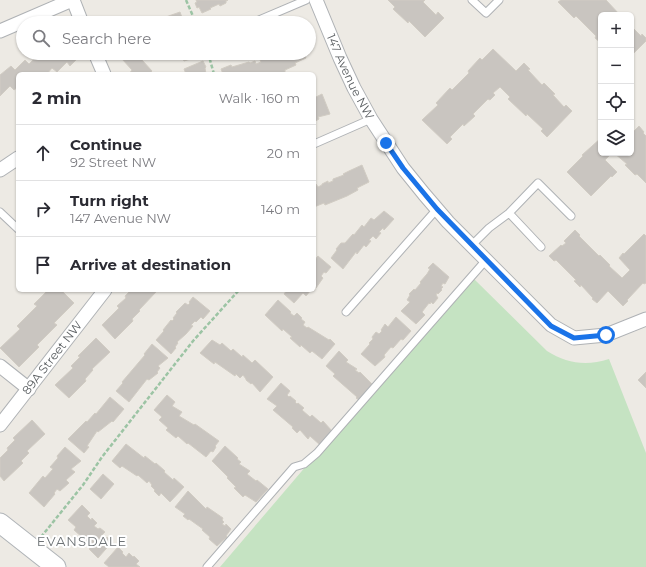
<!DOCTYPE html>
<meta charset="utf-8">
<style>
body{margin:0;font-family:Montserrat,sans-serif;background:#f2f2f3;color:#2b2b33}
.controls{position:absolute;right:12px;top:12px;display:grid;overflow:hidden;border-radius:6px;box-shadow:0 1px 3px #0004}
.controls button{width:36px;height:36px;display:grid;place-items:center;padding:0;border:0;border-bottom:1px solid #e1e1e2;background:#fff;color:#2b2b33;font:20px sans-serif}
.stop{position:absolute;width:12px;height:12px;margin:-9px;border:3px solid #1a73e8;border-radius:50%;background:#fff}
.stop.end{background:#1a73e8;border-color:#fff;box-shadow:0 1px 4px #0008}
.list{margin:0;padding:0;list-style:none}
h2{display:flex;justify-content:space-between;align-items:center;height:52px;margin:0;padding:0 16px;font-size:17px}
h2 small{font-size:13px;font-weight:400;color:#7c7c81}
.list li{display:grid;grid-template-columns:26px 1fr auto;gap:12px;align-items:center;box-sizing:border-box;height:56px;padding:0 16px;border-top:1px solid #e1e1e2}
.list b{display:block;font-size:15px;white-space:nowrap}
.list p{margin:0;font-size:13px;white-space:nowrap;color:#7c7c81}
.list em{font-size:13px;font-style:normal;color:#7c7c81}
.icon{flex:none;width:22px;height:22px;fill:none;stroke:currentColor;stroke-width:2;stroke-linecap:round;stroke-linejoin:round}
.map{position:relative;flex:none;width:646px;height:567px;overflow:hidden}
.search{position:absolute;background:#fff;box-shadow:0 1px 3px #0004;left:16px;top:16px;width:300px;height:44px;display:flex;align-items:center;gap:10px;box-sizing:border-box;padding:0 14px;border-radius:22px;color:#7c7c81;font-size:15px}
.panel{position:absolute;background:#fff;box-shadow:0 1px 3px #0004;left:16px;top:72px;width:300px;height:220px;border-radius:6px}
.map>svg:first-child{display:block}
.green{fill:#c5e3c2}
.building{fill:#c9c5c0;stroke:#d1ccc3}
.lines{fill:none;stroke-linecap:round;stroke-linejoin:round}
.lane-casing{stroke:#afb2b5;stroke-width:9}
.street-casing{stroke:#afb2b5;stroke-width:15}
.secondary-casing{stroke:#b0b4b8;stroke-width:21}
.path{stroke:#9cc4a4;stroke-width:2.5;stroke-dasharray:4 2;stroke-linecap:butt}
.lane{stroke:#fff;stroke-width:7}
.street{stroke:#fff;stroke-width:13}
.secondary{stroke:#fff;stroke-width:19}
.route{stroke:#1a73e8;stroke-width:5}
.labels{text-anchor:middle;stroke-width:4;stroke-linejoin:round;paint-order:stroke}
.street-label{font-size:12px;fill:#5c6063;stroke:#fff}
.neighbourhood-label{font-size:13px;letter-spacing:1px;fill:#6d7275;stroke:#fff}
</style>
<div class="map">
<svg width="646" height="567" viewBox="0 0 646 567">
<rect width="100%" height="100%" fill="#edeae4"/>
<path class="green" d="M474,279L547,351C567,364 587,366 609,359L646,453V567H220L382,377Z"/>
<path class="building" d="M196,0H228L226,1V3L220,6L219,4L210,8L211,9L202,13L199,7L197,8L195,3L197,2Z
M388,0H425L423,2L436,15L438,12L444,18L425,37L409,21L408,23L393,9L395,7Z
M561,0H606L620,15H601V43L595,38L596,36L576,16L574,18L558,2Z
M180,12L184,23H165L163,18Z
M631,23L633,25L631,26L641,36L642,34L646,38V41L631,56Z
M493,49L516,71L524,63L530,69L528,70L542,85L544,83L555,94L553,95L564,107L566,105L572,111L547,137L541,131L543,129L527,114L526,116L508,99L510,97L500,87L493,93L495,95L490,100L488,99L473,114L475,116L464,126L463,124L450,137L452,139L447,144L422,120L438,105L436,103L450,88L452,90L469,73L468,71L480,58L482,60Z
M48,53H79L81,55L70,66L67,62L57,72L52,68L47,74H18V87L14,90L10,86L0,96V75L11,66L15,70L25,60L29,64L39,54L43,58Z
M124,53H143L146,56L142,60L152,71L149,74H129L132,70L122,59L126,55Z
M180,53H202L196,55L197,57L184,61Z
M277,53H304L306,58L295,63L296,65L285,70V72L281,74H223L221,69L231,65L232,67L249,62L250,63L255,61L256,64L261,62L260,60L266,58L267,59Z
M203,61L206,67L205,68L206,74H186L184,69Z
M322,94L330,114L318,117L319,119L314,122V98Z
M639,126L644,132L643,133L646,136V183L637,174L635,175L625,165L627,164L614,153H631V134Z
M601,138V153H612L605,160L617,172L612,177L611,176L591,196L567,172L583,156L582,155Z
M362,165L369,182L357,188L358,190L347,196L325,205L324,203L314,207V185L316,184L318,187L322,185V184L328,181V183L333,181V179L344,175L343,174L349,171Z
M384,211L394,219L384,230L383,228L379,232L381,233L376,239L373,236L369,240L371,241L366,247L364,245L357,254L356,252L343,269L331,258L337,250L336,249L341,243H345L353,234L354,235L362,225L364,227L371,218L374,220Z
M575,230L580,235L579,236L599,256L600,255L610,265L609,266L622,278L630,270L619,258L623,253L624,254L644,234L646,236V283L644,284L643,283L627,300L628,301L623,306L608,291L597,303L592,299L593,298L581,285L580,287L574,281L576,280L556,260L554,261L549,256L561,245L562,246L566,243L564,241Z
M318,256L331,267L326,273L324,272L321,276L323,278L316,288L314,286V261Z
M433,263L449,277L445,284L443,283L441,286L443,287L441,289L442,290L438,294L437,293L436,295L438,298L433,304L431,302L430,304L429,303L422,312L425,315L416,324L401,311L410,302L407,300L410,295L409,294L414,289L415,290L421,283L420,282L427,274L430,269L428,268Z
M48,290H61L74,303L54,323L57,325L37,345L39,347L19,367L0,348L20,329L17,326L37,306L34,304Z
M131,290H154L156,292L139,310L140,311L132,319L133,321L115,339L102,325L119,308L117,306L126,298L125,296Z
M287,290H311L306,296L303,293L294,303L284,294Z
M193,297L210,311L203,319L201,317L196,322L195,321L191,325L193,326L186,334L177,342L178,343L175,347L176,348L171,354L156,340L164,331L163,330L171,320L172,321L174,319L173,318L177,313L176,312L185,303L188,305L190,303L189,302Z
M278,300L291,312L290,313L294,316L297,313L302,318L301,319L305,322L303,325L307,328L308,327L329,340L330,339L335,344L322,359L312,351L310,353L301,345L300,347L290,338L292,337L283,329L282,331L265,315Z
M396,317L411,331L403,340L401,339L393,348L391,347L384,355L385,357L375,366L361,354L370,344L369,343L373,339L372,337L376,332L379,334L382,331L381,330L385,324L388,327Z
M96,338L110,352L92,369L93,370L85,379L86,381L69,398L55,385L73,368L71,366L80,357L78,356Z
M212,340L220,345L222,343L231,351L233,349L242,357L243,355L252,363L255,360L273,377L260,392L252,383L251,384L246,380V379L243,375L240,378L236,374L235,376L215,362L214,364L200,353Z
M152,344L168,358L158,366L160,368L157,372L158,373L149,380L147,379L129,402L116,391L123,383L122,382L145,355L144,354Z
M339,351L348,360L346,362L357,369L355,370L359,373L360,372L372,384L359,400L356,398L357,397L333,376L335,374L326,366Z
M646,372V388L638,380Z
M281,383L290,391L287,395L289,397L290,396L296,401L295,402L297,404L298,403L304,408L302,410L310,417L312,415L321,423L323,421L332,431L320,445L310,436L308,439L300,430L297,433L292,428L293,427L273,410L277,406L267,399Z
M167,395L175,402L172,406L182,412L179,416L194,425L195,424L219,441L215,446L216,447L213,452L211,451L206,457L188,443L187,444L178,436L176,438L166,430L168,428L159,420L162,417L154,410Z
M110,397L124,409L113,422L112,421L98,432L97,431L87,446L89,447L84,453L68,439L86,421L87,422L95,413L96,414Z
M32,420L45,434L27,451L29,453L21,461L23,463L4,481L0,476V458L8,450L7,448L15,440L13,438Z
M126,444L144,458L145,456L155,464L156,463L165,471L164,472L173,480L174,478L184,487L170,502L161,493L159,496L154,491L155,490L151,486L152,485L149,481L147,483L138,475L137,476L122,466L120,468L112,461Z
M225,446L238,458L237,459L241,462L239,464L250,471L247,474L256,481L257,480L268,489L256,502L245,495L243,497L234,488L236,487L227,478L228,477L212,461Z
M65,447L81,461L71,469L75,472L66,480L69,483L60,491L57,489L54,493L55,494L44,507L29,493L43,476L45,478L53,469L50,467L58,458L57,456Z
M103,474L114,484L101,499L90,489Z
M188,491L206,509L207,507L223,518L222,520L224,522L222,524L225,526L226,524L231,529L226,536L227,537L217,546L209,539L210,537L202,530L203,529L189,519L188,520L183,516L185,514L175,507Z
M82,505L90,513L87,516L91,520L92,518L97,523L94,526L98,529L100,528L105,532L102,535L106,539L107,537L112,542L98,558L89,549L90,548L81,540L83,538L74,530L76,527L68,520Z
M118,547L123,552L122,553L126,557L129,553L133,557L134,556L139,561L136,564L140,567H109L104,563Z"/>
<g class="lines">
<defs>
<path id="lane" d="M472,0L486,13L499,0
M252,23L306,0
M314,144L371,119
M0,212L18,229
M509,213L541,247
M471,246L489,228L509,213L538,183L571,216
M346,312L437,209
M207,567L294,467L304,464L317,453L486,260"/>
<g id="street">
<path d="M73,0L82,23"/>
<path id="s1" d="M316,0L340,58L354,88L371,119L403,168L424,194L448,222L551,325L574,338L606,335L646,319"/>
<path d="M0,31L72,0"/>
<path d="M95,53L104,74"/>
<path d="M0,170L18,158"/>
<path d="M0,366L29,389"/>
<path id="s2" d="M0,425L105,290"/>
</g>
<path id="secondary" d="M0,523L56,567"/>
</defs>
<use href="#lane" class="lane-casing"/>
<use href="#street" class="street-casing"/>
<use href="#secondary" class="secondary-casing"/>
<path class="path" d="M186,0L196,23
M208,53L214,74
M41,537L83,485L102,457L193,341L239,290"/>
<use href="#lane" class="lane"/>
<use href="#street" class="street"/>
<use href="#secondary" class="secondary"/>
</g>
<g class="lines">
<path class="route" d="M386,143L403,168L437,209L551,326L574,338L606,335"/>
</g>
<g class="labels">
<g class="street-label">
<text dy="4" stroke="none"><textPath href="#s1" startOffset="84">147 Avenue NW</textPath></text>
<text dy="4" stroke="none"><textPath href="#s2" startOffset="85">89A Street NW</textPath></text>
</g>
<g class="neighbourhood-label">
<text x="82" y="546">EVANSDALE</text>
</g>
</g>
</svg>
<div class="controls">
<button>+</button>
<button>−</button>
<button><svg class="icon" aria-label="locate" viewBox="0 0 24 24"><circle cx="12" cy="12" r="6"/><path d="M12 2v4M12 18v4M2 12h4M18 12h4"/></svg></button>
<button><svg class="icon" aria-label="layers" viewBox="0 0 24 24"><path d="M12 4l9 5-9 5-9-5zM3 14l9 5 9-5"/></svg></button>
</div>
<div class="stop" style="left:606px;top:335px"></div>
<div class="stop end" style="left:386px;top:143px"></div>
<div class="search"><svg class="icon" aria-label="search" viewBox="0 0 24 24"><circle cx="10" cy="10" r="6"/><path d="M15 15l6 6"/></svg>Search here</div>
<section class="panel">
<h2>2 min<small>Walk · 160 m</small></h2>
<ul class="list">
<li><svg class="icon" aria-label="ahead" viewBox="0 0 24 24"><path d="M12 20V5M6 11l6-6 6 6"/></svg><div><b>Continue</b><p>92 Street NW</p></div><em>20 m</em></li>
<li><svg class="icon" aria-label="right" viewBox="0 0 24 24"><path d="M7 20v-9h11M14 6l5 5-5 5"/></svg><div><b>Turn right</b><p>147 Avenue NW</p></div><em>140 m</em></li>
<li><svg class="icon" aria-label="arrive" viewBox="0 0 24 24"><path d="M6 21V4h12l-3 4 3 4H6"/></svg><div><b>Arrive at destination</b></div></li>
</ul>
</section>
</div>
